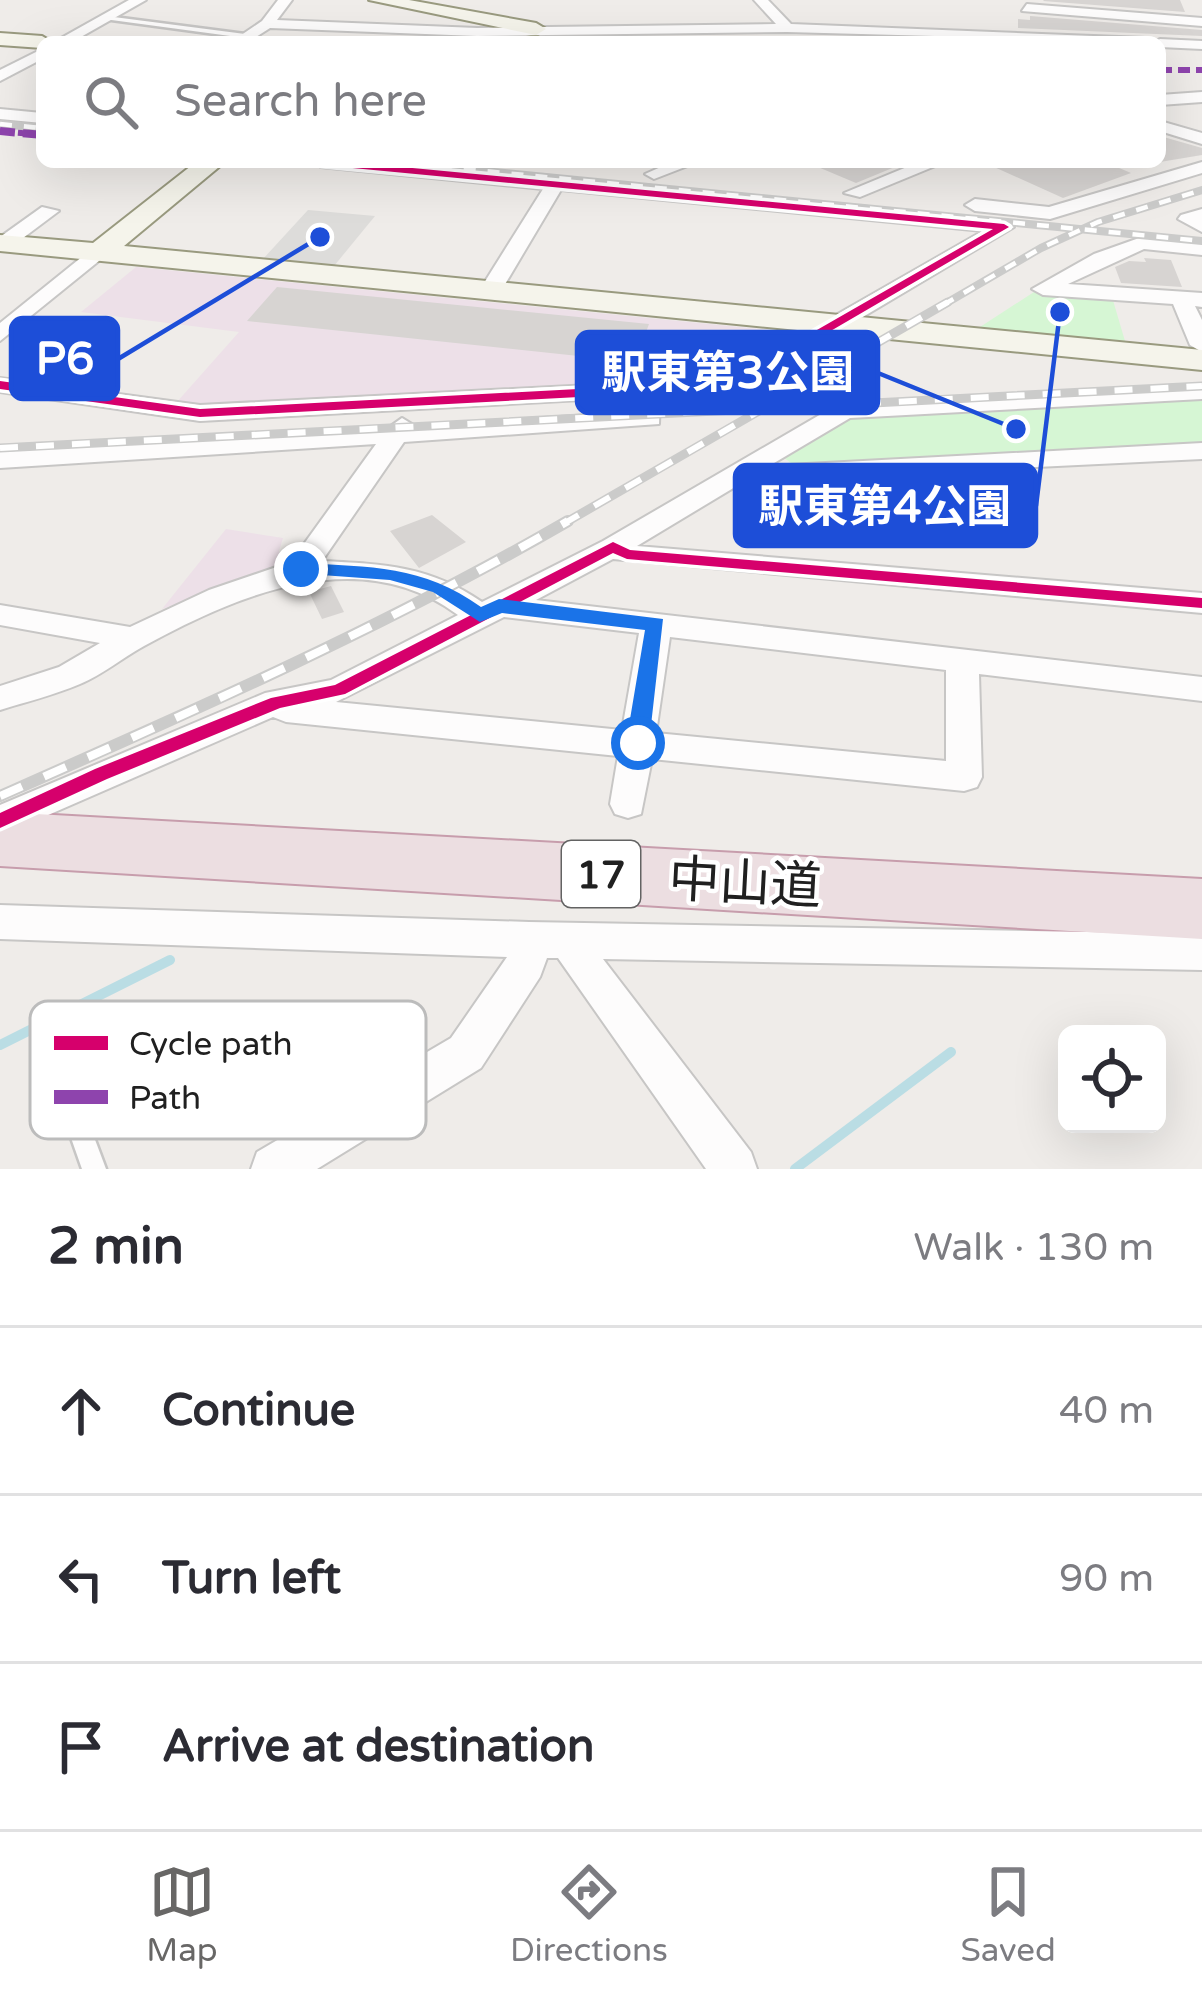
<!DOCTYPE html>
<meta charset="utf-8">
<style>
body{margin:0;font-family:"Varela Round","Noto Sans JP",sans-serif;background:#f2f2f3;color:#2b2b33}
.controls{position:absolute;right:36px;bottom:36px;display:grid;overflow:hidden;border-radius:18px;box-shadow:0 12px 48px #0002}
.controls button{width:108px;height:108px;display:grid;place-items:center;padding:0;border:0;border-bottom:3px solid #e1e1e2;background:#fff;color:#2b2b33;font:60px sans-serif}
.stop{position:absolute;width:36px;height:36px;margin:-27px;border:9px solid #1a73e8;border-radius:50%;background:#fff}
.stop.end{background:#1a73e8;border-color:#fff;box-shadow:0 3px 12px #0008}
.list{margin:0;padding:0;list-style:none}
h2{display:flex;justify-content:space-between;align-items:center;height:156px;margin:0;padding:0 48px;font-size:51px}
h2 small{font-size:39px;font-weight:400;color:#7c7c81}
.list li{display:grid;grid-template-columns:78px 1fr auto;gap:36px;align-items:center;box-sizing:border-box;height:168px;padding:0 48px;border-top:3px solid #e1e1e2}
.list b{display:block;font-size:45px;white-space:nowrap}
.list em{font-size:39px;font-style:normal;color:#7c7c81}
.icon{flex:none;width:66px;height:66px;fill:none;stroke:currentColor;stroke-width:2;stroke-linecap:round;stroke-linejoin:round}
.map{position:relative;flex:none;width:1202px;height:1169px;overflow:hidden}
.search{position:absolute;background:#fff;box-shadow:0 12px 48px #0002;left:36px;right:36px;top:36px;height:132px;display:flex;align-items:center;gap:30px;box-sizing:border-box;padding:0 42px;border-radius:18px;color:#7c7c81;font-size:45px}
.sheet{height:660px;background:#fff}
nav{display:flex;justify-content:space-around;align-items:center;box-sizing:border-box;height:168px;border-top:3px solid #e1e1e2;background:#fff;font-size:33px;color:#7c7c81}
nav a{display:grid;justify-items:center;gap:6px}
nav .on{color:#686766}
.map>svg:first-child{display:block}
.industrial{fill:#ede0e8}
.religious{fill:#dddcda}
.park{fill:#d6f6d4}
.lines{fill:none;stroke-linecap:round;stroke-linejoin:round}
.stream{stroke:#badde4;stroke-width:10}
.building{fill:#d7d4d2}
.lane-casing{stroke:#c7c6c5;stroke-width:5}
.street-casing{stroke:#c7c6c5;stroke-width:4}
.secondary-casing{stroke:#999a7f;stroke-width:4}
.highway-casing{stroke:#c79dac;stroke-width:4}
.lane{fill:#fdfcfc;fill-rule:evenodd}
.street{fill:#fdfcfc;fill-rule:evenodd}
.secondary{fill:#f5f4eb;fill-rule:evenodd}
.highway{fill:#ecdee1;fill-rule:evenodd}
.rail-far2-casing{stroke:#cbcbca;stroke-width:8}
.rail-far1-casing{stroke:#cbcbca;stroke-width:9}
.rail-casing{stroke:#cbcbca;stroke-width:12}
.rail-far2{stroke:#fff;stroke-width:4.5;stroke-dasharray:12;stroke-linecap:butt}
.rail-far1{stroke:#fff;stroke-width:6;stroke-dasharray:18;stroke-linecap:butt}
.rail{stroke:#fff;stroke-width:8;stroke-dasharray:24;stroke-linecap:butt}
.quiet-far1{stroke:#8e44ad;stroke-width:6;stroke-dasharray:12 6;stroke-linecap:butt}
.quiet{stroke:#8e44ad;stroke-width:8;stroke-dasharray:15 8;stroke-linecap:butt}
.cycleway-casing{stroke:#fff;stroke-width:7}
.cycleway{fill:#d6006c;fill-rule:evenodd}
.route{fill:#1a73e8}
.labels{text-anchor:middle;stroke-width:9;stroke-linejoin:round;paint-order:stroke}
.shield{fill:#fff;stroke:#636363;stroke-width:3}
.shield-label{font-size:39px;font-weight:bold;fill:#202020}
.near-street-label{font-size:51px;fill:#202020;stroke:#fff}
.key{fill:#fff;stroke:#bcbcbc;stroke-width:3}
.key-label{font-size:33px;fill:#202020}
.leader{fill:none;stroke:#1d4ed8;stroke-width:4.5}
.callout-dot{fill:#1d4ed8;stroke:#fff;stroke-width:4.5}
.callout{fill:#1d4ed8;stroke:#1d4ed8;stroke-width:4.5}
.callout-label{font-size:45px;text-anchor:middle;font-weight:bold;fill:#fff}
</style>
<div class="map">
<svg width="1202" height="1169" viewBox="0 0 1202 1169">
<rect width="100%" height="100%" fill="#efece9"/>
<path class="industrial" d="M136,267L779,331L787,344L727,380L195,405L176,403L239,332L81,312Z
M226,529L283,538L279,551L284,566L162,609Z"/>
<path class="religious" d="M308,210L375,216L334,266L263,259Z"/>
<path class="park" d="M1034,292L1112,297L1125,341L980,327Z
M1192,396L1202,401V442L795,466L783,457L851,415Z"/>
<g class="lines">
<path class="stream" d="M0,1045L170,960
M795,1169L951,1052"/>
</g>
<path class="building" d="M1044,0H1180L1185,12L1043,1Z
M1030,16L1202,30V36L1018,28V19L1030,20Z
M1160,136L1202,148V155L1160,162Z
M806,162H907L856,183Z
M983,162H1105L1131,173L1063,198Z
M1144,258L1171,260L1182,287L1121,283L1115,267L1129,261L1146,262Z
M277,287L649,324L635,362L247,321Z
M432,515L466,542L419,568L390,531Z
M331,586L344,612L322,619L309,592Z"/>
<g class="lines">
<defs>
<path id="lane" d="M106,16L245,34L249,36L245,38L104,19Z
M62,1070L70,1073L106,1169H82L51,1081L54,1073Z"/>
<path id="street" d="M129,0H146L72,42H54Z
M278,0H292L277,20L477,28L776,24L754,0H768L791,24L1145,38L1152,42L787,32L477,36L270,28L248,42H231L262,21Z
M1027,4L1202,18V26L1022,11Z
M1160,39L1202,41V49L1160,47V42H1153Z
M42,49V59L0,81V70Z
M1202,92V102L1160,105V95Z
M0,109L42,113V123L0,119Z
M1160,121L1202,133V144L1160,131Z
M312,162H378L1004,221L1014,227L740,390L660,396L659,424L404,442L322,561C384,564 430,566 482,602L603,541L835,406L1202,385V399L850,418L769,466L1202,443V459L745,481L637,546L1202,593V613L613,559L536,600L1202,677V701L979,674L982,777L977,787L964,791L652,759L641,814L628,818L615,814L610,804L618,756L286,722L273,717L0,836V805L265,693L331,680L458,615C360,542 239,594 144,646C122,658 102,675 80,684C54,695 26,702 0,710V686L59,667L100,643L0,625V605L130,627L209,590L291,562L376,444L0,468V452L388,428L402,418L415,426L637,412L636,397L200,421L0,392V378L200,405L726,378L983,231L561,190L501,291L490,297L479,291L543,189L321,167ZM504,617L639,633L622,730L336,702ZM670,637L946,670V761L656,733Z
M672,162H698L654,179L645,174Z
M919,162H945L860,197L844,193Z
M1202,162V173L1050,219L975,211L965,205L975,199L1049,207Z
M42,207L59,211L11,247L0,248V237Z
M1202,209V232L1178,219L1181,215Z
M1142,237L1202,243V255L1144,249L1068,284L1202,293V307L1195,306L1202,320V352L1190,345L1173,304L1043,295L1032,289L1094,254Z
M93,248L110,252L0,341V323Z
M0,905L529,922L1202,934V970L603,959L751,1152L757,1169H706L558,958H547L540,977L481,1068L317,1169H251L257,1152L451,1038L507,957L0,939Z"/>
<path id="secondary" d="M369,0H409L536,23L546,29L536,35Z
M0,33L42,36L52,42H42V48L0,45Z
M196,162H225L124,246L1202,350V370L0,251V235L93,243Z"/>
<path id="highway" d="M0,812L1202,879V939L0,866Z"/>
</defs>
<use href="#lane" class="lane-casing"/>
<use href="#street" class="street-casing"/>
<use href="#secondary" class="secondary-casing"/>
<use href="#highway" class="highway-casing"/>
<use href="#lane" class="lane"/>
<use href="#street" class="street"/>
<use href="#secondary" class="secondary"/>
<use href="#highway" class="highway"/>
<defs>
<path id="rail-far2" d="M0,124L42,128
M392,162L1202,241
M943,305L1041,248L1098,222L1202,190"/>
<path id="rail-far1" d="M0,448L1202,386
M563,524L948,302"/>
<path id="rail" d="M0,796C193,711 385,627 568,521"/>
</defs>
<use href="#rail-far2" class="rail-far2-casing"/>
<use href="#rail-far1" class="rail-far1-casing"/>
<use href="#rail" class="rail-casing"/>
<use href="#rail-far2" class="rail-far2"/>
<use href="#rail-far1" class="rail-far1"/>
<use href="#rail" class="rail"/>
<path class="quiet-far1" d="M1160,70H1202
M0,131L32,134"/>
<path class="quiet" d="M0,131L42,135"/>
<defs>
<path id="cycleway" d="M317,162H349L1004,224L1009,227L731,389L200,417L0,389V381L200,409L728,381L993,229L321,165Z
M613,542L630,550L1202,598V608L627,559L613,553L345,694L280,708L107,779L0,828V813L95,769L271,698L335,685Z"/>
</defs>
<use href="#cycleway" class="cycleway-casing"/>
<use href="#cycleway" class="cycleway"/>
</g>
<path class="route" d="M301,563C370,567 423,565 481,607L499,599L663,619L649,743L638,752L626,743L645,630L502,613L480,622L433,592L390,580L294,573L291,569Z"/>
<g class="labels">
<rect class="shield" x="562" y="841" width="78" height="66" rx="9"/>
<g class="shield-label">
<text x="601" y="888">17</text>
</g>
<g class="near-street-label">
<text transform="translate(745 882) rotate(3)" y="18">中山道</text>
</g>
</g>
<rect x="30" y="1001" width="396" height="138" rx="18" class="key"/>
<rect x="54" y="1036" width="54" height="14" fill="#d6006c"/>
<rect x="54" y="1090" width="54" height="14" fill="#8e44ad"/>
<g class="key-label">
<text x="129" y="1055">Cycle path</text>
<text x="129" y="1109">Path</text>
</g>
<path class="leader" d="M320 237L118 359M1016 429L878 373M1060 312L1036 506"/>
<g class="callout-dot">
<circle cx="320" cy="237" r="12"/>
<circle cx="1016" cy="429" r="12"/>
<circle cx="1060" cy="312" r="12"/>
</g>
<g class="callout">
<rect x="11" y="318" width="107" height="81" rx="12"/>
<rect x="577" y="332" width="301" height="81" rx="12"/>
<rect x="735" y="465" width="301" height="81" rx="12"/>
</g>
<g class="callout-label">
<text x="65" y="374">P6</text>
<text x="728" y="388">駅東第3公園</text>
<text x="885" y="522">駅東第4公園</text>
</g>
</svg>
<div class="controls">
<button><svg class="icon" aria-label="locate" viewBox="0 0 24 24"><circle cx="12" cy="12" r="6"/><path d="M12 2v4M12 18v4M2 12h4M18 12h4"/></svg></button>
</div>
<div class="stop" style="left:638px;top:743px"></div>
<div class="stop end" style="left:301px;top:569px"></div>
<div class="search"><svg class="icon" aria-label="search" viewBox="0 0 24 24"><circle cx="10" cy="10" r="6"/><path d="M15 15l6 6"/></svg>Search here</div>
</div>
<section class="sheet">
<h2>2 min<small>Walk · 130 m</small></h2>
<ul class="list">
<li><svg class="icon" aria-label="ahead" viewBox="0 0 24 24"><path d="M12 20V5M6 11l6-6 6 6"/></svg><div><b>Continue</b></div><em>40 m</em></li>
<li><svg class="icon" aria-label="left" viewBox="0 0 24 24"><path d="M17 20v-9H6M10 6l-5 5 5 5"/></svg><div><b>Turn left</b></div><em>90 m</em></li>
<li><svg class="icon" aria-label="arrive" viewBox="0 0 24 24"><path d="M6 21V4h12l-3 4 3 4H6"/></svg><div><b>Arrive at destination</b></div></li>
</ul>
</section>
<nav>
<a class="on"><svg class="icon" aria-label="map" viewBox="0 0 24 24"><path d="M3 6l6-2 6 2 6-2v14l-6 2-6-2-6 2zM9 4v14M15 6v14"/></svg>Map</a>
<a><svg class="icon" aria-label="directions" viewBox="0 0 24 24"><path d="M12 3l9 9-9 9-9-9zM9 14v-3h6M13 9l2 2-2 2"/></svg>Directions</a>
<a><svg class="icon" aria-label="saved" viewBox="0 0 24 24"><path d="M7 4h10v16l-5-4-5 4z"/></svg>Saved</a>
</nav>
